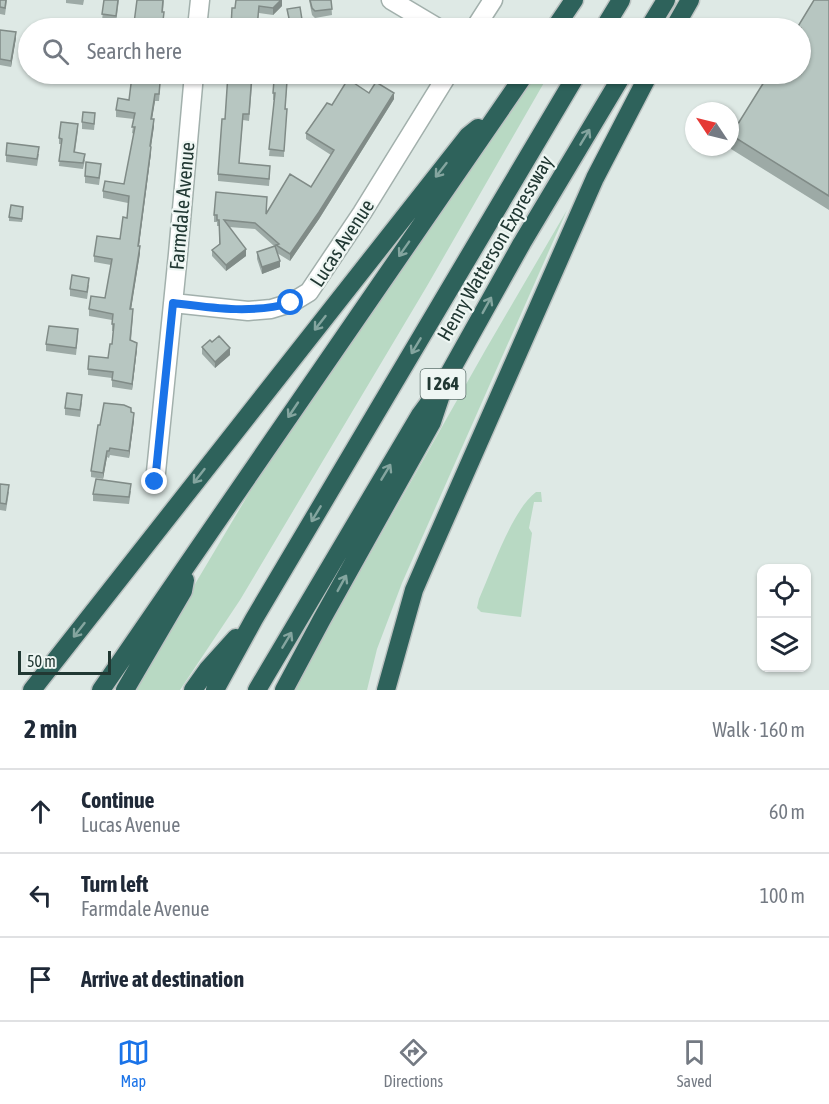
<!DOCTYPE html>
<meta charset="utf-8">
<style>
body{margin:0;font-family:"Asap Condensed",sans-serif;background:#f6f6f7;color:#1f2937}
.controls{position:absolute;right:18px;bottom:18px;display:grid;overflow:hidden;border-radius:12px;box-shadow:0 2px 4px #0004}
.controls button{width:54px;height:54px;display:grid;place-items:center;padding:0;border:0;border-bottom:2px solid #e0e1e3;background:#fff;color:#1f2937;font:30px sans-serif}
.compass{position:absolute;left:685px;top:102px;width:54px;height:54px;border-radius:50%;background:#fff;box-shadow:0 2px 4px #0004;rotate:305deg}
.scale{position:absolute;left:18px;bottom:15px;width:93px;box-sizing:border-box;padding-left:6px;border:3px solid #213833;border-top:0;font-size:16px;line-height:21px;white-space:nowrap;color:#213833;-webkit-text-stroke:4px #eef6f3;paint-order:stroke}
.stop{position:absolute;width:18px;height:18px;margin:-14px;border:4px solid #1a73e8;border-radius:50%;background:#fff}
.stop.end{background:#1a73e8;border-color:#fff;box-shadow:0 2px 6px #0008}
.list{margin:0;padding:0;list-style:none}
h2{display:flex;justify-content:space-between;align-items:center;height:78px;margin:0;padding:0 24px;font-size:26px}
h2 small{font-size:20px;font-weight:400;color:#747a83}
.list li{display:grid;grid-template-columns:39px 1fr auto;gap:18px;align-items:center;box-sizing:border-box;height:84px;padding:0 24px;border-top:2px solid #e0e1e3}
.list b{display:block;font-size:22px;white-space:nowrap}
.list p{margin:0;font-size:20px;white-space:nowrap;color:#747a83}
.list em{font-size:20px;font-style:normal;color:#747a83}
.icon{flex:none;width:33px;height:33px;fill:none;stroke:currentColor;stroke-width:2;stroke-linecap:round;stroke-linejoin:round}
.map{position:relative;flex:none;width:829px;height:690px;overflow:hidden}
.search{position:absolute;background:#fff;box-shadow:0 2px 4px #0004;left:18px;right:18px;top:18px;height:66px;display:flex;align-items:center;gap:15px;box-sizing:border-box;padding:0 21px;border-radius:33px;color:#747a83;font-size:22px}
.sheet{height:330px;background:#fff}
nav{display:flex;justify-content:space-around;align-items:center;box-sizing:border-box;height:84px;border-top:2px solid #e0e1e3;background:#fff;font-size:16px;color:#747a83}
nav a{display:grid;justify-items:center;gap:3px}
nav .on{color:#1a73e8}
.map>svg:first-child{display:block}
.green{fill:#b8d9c3}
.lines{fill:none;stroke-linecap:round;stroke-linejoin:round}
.minor-casing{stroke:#a2b0ac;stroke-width:21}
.highway-casing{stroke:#bcc3c2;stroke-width:21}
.minor{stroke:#fff;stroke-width:18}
.highway{stroke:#2e625b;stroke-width:18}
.wall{fill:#9daaa6}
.shaded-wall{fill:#808b87}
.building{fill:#b7c6c1;stroke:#808b87;stroke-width:1.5}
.oneway{stroke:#84a59f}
.route{stroke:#1a73e8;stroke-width:8}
.labels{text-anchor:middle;stroke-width:4.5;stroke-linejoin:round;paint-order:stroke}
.shield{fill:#eef6f3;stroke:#5e716d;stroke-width:1.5}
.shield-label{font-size:18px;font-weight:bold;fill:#213833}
.street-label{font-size:20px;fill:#213833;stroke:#eef6f3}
</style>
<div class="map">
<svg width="829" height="690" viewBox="0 0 829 690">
<rect width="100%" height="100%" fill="#dee9e5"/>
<path class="green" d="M535,74H549L427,286L240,600L180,690H132L264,468Z
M567,210L402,583L377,649L367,690H293L486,349Z
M536,492H541L542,502H534L529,528L532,533L521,617L481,612L477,608L479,599C492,570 512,510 536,492Z"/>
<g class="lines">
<defs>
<path id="minor" d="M391,0L438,28
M197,28L200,0
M475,28L493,0
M173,303L248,311L271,309L291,303L309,292L362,213L448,74
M155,482L178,254L194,74"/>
<path id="highway" d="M555,28L574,0
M604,28L621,0
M649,28L666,0
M674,28L690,0
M32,690L468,136L478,128
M101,690L525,74
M125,690L183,591L185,580
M193,690L208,669L236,638
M215,690L254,619L577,74
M257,690L420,415L445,381L522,243L623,74
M284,690L322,619L432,422L441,395
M386,690L414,590L427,560L595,178L649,74"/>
</defs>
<use href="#minor" class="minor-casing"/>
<use href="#highway" class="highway-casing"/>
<use href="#minor" class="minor"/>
<use href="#highway" class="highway"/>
</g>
<path class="wall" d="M0,0H7L5,15L0,14Z
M66,0H84L83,5L66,3Z
M104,0H119L116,23L102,21Z
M164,0L163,12L164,21L167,28H134V23Z
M282,0V6L273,15L259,13L257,27L231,28L235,8Z
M309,0H331L332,15L315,18L312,15Z
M829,0V210L731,149V135Z
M287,9L303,26V28H290Z
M0,30L16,38L11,67L0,65Z
M228,74H253L249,121L243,120L239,164L270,173L269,186L218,181V174L225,119Z
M140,77L158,83L160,90L159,101H155L152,119L154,126L151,147V153L139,246L140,253L131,309L133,316L131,341L137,349L132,390L112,387V378L88,375V369L108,358L112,344L113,331H112V320L89,316V309L105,298L111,265L94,262V256L120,239L127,218L128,203L103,198V191L124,184L134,134L132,133L134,119L116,117V110L129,100Z
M287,88L285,109L284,157L269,156L274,100H273V93Z
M369,93L394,99L319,219L290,261L277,253L280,267L262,274L257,259V252L274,246L255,229L229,227L246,256L226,271L212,256V250L219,244V226H217V222H214V215L267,204V213L311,187L331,155L306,139V133L332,105Z
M95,120L94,130L82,129V122Z
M78,130L75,152L85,160L83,169L59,166L61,144H59V138Z
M39,154L37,166L6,162V155Z
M101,170L99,185L85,183V176Z
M23,210L22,222L9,221V217Z
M89,285L87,299L70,296V289Z
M78,336L76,355L46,351V344Z
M212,342L230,355L215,368L202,354V347Z
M82,402L80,417L65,415V408Z
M131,413L134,420L129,458L110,455L109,458L107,457L103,479L91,477V471L100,425Z
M0,484L9,492L6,511L0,510Z
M131,491L129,504L93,501V494Z"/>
<path class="shaded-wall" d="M281,0H282V6L273,15V8Z
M16,32V38L11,67V61Z
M396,74H407V75L396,79Z
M394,93V99L319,219L290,261V254Z
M155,94V101L151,125V119Z
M154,119V126L150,153V146Z
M151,147V153L138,253V246Z
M140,246V253L130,316V309Z
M246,249V256L226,271V265Z
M280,261V267L262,274V267Z
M137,343V349L132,390V384Z
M230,348V355L215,368V362Z
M134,413V420L129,458V451Z
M107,451V457L103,479V473Z"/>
<path class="building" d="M0,0H6L5,8L0,7Z
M104,0H118L116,16L102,14Z
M137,0H163L162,12H164L163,21H167L166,28H141L142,24L134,23Z
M236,0H281L273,8L259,6L257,27L272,28H231L232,8H235Z
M310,0H331L332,9L315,11L312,8Z
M814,0H829V196L731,135L769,74H801V28H797Z
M300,7L303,26L291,28L287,9Z
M333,20L341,27L340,28H325Z
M0,30L16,32L11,61L0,59Z
M140,74H158L157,83H160L159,94H155L151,119H154L150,146L151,147L138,246H140L130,309H133L130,340L137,343L132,384L112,380L113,372L88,369L89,356L108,358L110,344H112L114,324H112L113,314L89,309L91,296L105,298L112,259L94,256L97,236L120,239L123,217L127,218L129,196L103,191L105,181L124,184L135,127H132L135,113L116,110L118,98L129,100L132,76L140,77Z
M228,74H252L249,114H243L239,163L270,166L269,179L218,174L222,119H225Z
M348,79L369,93L376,82L394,93L319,212L290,254L276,245L279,244L255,223L224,220L246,249L226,265L212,250L220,244L219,220H217V215H214L216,192L267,197L266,214L290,174L311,187L334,150L306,133L327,103L332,105Z
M274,80L287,81L285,109H287L284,151L269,149L275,93H273Z
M83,112L95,113L94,124L82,122Z
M61,122L78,124L74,152L85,154L83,163L59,161L62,139L59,138Z
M7,143L39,147L37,159L6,155Z
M86,162L101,164L99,178L85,176Z
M11,205L23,207L22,219L9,217Z
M275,246L280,261L262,267L257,252Z
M72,275L89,278L87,292L70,289Z
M49,326L78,329L76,348L46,344Z
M219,336L230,348L215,362L202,347L210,340L212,342Z
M67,393L82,395L80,410L65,408Z
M104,403L124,405L131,408V412L134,413L129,451L110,448L109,451H107L103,473L91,471L98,425H100Z
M96,479L131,484L129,497L93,494Z
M0,484L9,485L6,504L0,503Z"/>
<defs><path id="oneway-shaft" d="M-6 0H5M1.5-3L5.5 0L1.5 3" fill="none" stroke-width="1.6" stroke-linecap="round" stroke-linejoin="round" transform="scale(1.5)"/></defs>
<g class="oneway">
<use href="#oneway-shaft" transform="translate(585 137) rotate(-59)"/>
<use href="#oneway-shaft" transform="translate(441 170) rotate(128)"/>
<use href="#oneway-shaft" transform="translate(404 249) rotate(125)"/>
<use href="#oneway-shaft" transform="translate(487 305) rotate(-61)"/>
<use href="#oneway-shaft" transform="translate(320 323) rotate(128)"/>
<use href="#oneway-shaft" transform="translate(416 346) rotate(121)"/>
<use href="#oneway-shaft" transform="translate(293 410) rotate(124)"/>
<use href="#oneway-shaft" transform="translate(386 472) rotate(-59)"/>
<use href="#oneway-shaft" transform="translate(199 476) rotate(128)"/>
<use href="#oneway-shaft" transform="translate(316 514) rotate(121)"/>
<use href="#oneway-shaft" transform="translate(342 583) rotate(-61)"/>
<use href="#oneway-shaft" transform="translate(79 630) rotate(128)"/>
<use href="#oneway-shaft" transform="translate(287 640) rotate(-59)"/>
</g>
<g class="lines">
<path class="route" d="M155,482L173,303C213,308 251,314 291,303"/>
</g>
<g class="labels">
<rect class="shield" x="420.5" y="369" width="45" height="30" rx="4.5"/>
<g class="shield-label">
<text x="443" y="390">I 264</text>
</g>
<g class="street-label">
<text transform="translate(182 206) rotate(-85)" y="7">Farmdale Avenue</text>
<text transform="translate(342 243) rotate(-57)" y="7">Lucas Avenue</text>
<text transform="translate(495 248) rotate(-60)" y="7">Henry Watterson Expressway</text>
</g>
</g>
</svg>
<div class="controls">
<button><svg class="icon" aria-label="locate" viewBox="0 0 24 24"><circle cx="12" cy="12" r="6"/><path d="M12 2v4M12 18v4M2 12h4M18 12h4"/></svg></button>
<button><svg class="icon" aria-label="layers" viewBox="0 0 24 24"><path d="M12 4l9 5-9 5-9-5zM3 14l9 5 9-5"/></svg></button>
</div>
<svg class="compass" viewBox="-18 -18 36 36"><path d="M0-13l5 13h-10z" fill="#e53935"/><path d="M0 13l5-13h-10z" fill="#747a83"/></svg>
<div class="scale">50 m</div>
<div class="stop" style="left:291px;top:303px"></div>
<div class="stop end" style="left:155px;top:482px"></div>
<div class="search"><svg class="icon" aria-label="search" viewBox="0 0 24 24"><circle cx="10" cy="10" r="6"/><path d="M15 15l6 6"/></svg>Search here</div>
</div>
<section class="sheet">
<h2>2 min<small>Walk · 160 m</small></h2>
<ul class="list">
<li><svg class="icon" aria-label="ahead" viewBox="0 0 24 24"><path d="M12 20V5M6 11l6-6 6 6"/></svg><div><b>Continue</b><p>Lucas Avenue</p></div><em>60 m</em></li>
<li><svg class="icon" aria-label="left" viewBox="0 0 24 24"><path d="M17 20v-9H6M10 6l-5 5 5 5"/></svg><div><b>Turn left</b><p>Farmdale Avenue</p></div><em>100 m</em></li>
<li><svg class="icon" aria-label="arrive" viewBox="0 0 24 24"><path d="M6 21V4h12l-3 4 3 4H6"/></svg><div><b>Arrive at destination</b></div></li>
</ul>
</section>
<nav>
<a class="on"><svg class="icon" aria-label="map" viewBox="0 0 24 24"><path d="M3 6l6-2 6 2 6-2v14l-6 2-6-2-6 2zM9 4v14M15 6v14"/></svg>Map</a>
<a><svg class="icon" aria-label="directions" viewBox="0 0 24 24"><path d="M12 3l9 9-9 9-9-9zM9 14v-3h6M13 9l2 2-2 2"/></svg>Directions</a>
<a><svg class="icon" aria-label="saved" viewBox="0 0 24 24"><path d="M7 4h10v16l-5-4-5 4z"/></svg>Saved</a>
</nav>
